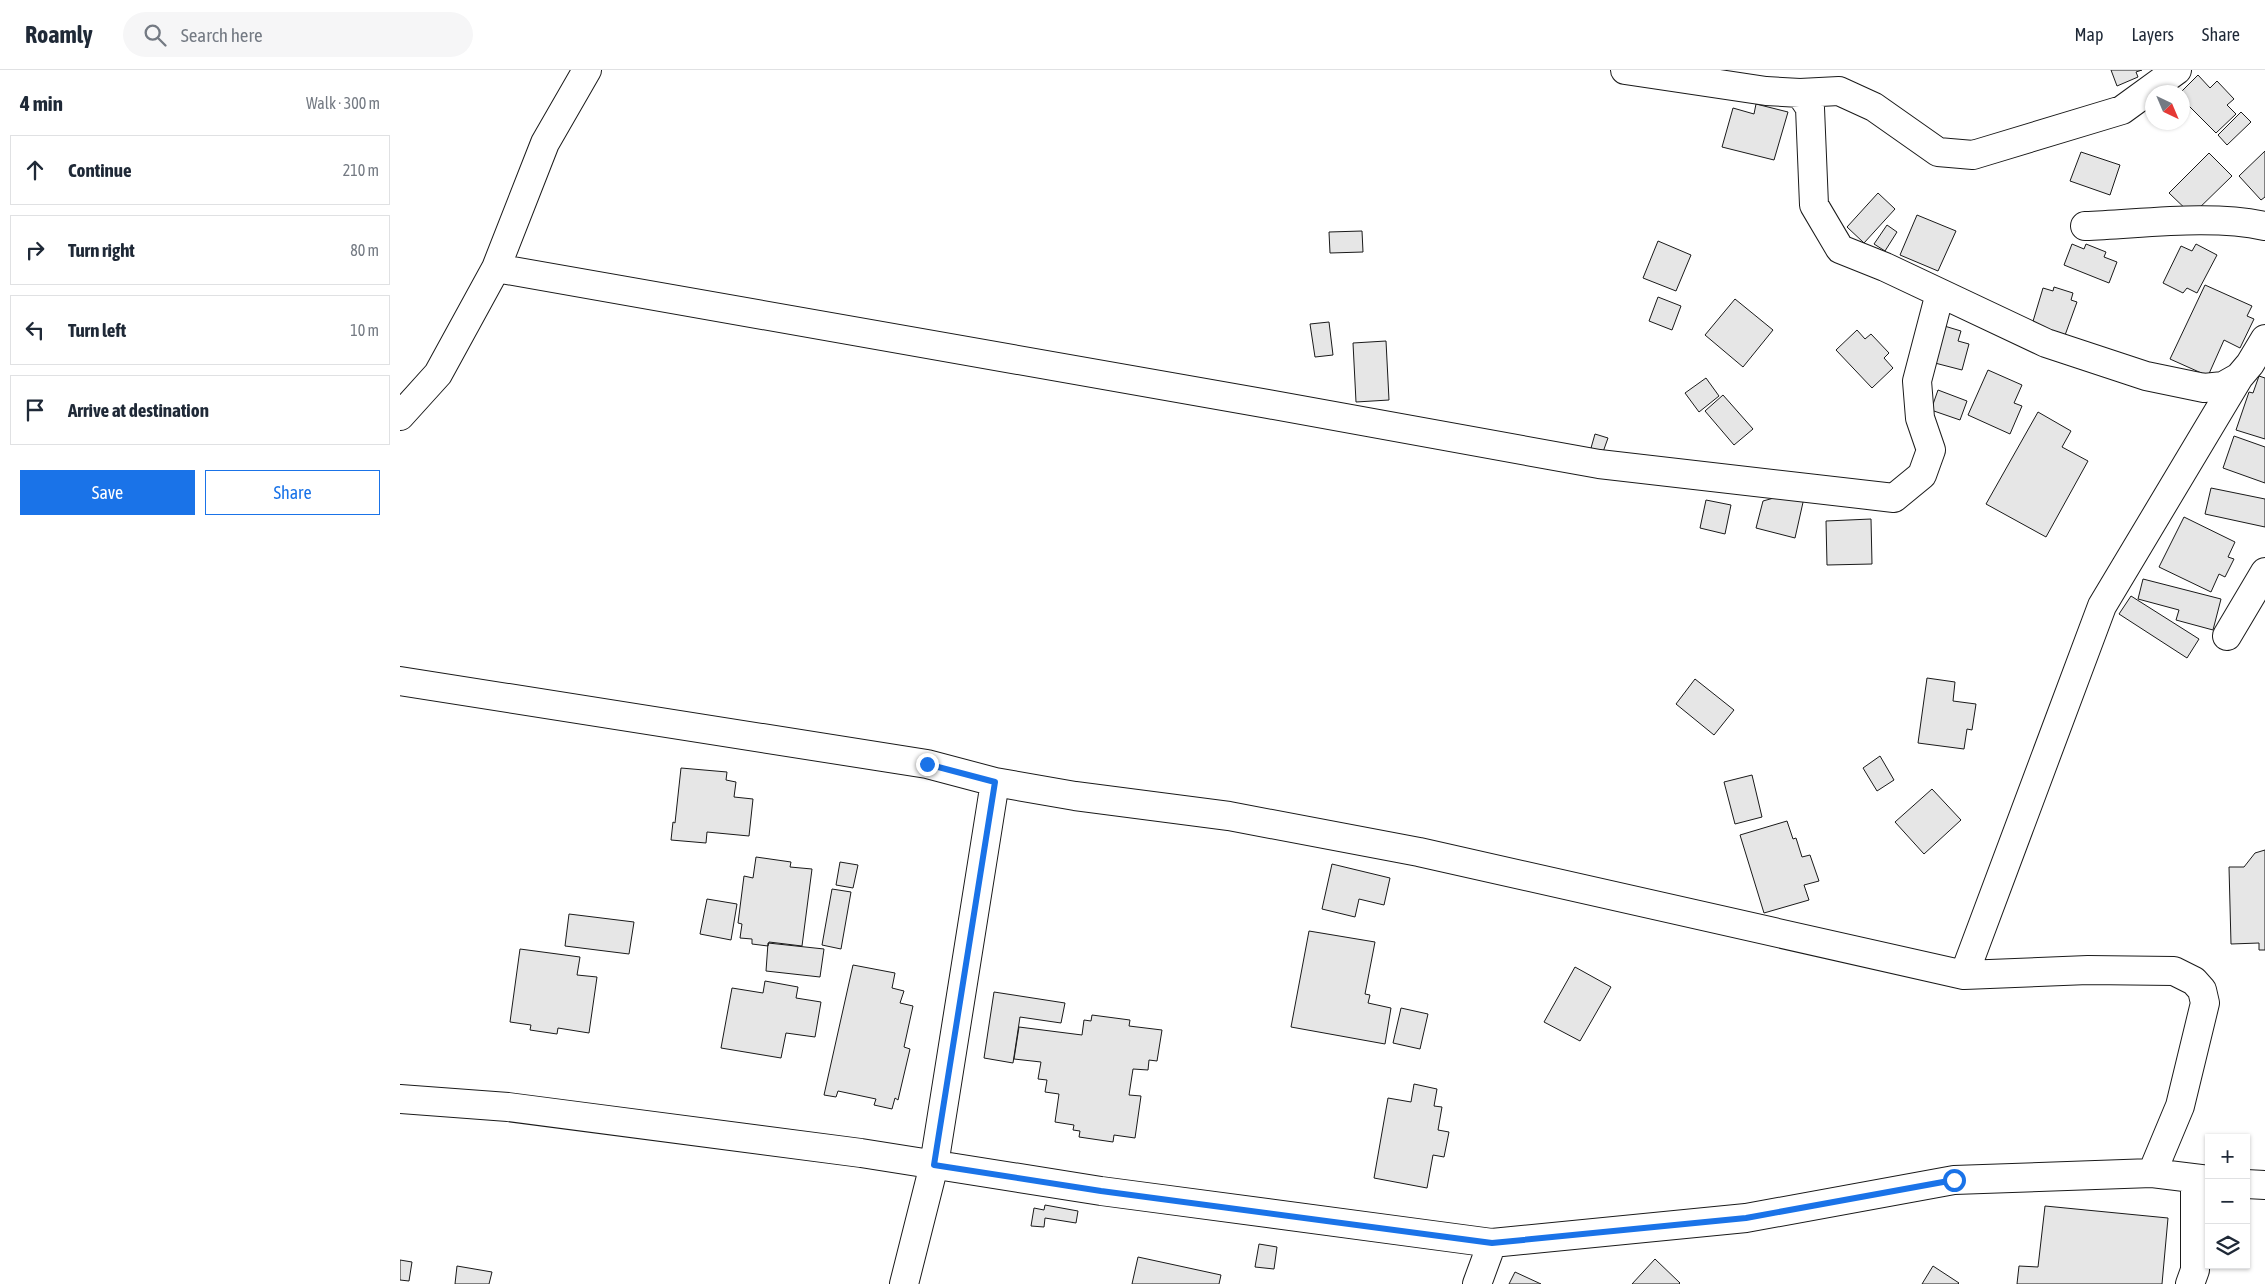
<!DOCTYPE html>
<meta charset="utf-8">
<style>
body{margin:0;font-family:"Asap Condensed",sans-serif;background:#f6f6f7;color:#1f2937}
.controls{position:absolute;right:15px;bottom:15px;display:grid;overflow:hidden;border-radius:0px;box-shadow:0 1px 4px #0004}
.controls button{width:45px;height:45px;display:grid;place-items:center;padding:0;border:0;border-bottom:1px solid #e0e1e3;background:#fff;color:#1f2937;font:25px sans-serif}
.compass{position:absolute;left:1745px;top:15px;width:45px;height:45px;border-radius:50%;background:#fff;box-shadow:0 1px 4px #0004;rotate:136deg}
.stop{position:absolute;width:15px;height:15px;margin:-11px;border:4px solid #1a73e8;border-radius:50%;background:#fff}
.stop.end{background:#1a73e8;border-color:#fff;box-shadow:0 1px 5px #0008}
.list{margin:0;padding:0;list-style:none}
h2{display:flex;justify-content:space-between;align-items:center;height:65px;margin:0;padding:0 20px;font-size:21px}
h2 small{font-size:16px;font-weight:400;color:#747a83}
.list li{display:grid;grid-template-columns:32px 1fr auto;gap:15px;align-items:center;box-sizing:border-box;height:70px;margin:0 10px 10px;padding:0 10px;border:1px solid #e0e1e3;border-radius:0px}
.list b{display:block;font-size:19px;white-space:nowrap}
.list em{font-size:16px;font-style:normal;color:#747a83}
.actions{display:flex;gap:10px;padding:15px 20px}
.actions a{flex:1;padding:11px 0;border:1px solid #1a73e8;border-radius:0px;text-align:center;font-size:18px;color:#1a73e8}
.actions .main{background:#1a73e8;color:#fff}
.icon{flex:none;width:28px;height:28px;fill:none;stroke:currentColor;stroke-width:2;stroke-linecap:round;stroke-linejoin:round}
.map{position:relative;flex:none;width:1865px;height:1214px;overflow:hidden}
header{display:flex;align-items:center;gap:30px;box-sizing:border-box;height:70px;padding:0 25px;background:#fff;border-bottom:1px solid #e0e1e3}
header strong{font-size:24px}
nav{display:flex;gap:28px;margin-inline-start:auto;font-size:18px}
.search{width:350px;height:45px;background:#f6f6f7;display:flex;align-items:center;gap:12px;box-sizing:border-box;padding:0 18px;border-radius:28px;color:#747a83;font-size:19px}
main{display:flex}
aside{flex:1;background:#fff}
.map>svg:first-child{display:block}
.building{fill:#e6e6e6;stroke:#1a1a1a}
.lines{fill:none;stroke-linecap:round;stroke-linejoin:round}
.minor-casing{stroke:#1a1a1a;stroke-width:30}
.minor{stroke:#fff;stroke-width:28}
.route{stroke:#1a73e8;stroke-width:6}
</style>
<header>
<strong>Roamly</strong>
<div class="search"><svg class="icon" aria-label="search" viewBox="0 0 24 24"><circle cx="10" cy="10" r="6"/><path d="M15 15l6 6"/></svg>Search here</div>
<nav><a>Map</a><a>Layers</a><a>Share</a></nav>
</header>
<main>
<aside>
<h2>4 min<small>Walk · 300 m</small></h2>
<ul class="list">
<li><svg class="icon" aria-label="ahead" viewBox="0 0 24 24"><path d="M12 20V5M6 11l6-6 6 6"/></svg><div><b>Continue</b></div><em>210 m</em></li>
<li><svg class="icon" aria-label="right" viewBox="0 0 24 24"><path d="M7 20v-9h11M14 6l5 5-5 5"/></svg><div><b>Turn right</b></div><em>80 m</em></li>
<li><svg class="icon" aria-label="left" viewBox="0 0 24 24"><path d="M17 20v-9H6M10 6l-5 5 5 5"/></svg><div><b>Turn left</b></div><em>10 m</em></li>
<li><svg class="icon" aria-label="arrive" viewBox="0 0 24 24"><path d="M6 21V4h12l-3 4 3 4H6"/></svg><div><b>Arrive at destination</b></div></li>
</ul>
<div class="actions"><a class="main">Save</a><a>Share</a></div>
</aside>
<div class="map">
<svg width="1865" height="1214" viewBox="0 0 1865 1214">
<rect width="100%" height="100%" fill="#fff"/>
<path class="building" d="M1711,0H1742L1736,2L1738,7L1717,16Z
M1798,5L1810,18L1817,11L1834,29L1827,35L1836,44L1816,63L1782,29V22H1781Z
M1356,34L1388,42L1374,90L1322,77L1333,38L1354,44Z
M1841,42L1851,52L1827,75L1818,65Z
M1865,81V127L1861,130L1839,106Z
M1681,82L1720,95L1710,125L1670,111Z
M1809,83L1832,106L1792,145L1769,123Z
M1478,123L1495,139L1464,173L1447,157Z
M1517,145L1556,161L1538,201L1500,185Z
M1487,155L1497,162L1485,181L1474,174Z
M962,161L963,182L930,183L929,162Z
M1258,171L1291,185L1276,221L1243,208Z
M1672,174L1684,179L1686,174L1706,182L1704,187L1717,192L1709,213L1664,195Z
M1796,174L1817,185L1797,223L1787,218L1783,223L1763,213L1781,176L1792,181Z
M1805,215L1852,236L1847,246L1854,249L1840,278L1824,270L1808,306L1770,289Z
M1654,217L1673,223L1671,230L1677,232L1664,268L1631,258L1643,218L1653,221Z
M1258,227L1281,236L1272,260L1249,251Z
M1335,229L1373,260L1343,297L1305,265Z
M929,252L933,285L915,287L910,254Z
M1541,255L1561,261L1558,271L1569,274L1562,300L1531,292Z
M1457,260L1465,269L1471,264L1489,283L1484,288L1493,298L1472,318L1436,280Z
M986,271L989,330L956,332L953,273Z
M1588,300L1622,315L1614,333L1622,336L1610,364L1568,345Z
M1859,306L1865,308V369L1836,360L1849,322L1853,323Z
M1306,308L1319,326L1299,342L1285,323Z
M1538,320L1567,331L1560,350L1531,340Z
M1323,325L1353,359L1334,375L1305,341Z
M1638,342L1671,361L1662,377L1688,391L1646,467L1586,434Z
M1195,364L1208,368L1203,382L1191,378Z
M1834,366L1865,377V413L1823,398Z
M1811,418L1865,429V457L1805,444Z
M1406,419L1395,468L1356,458L1363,431Z
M1306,430L1331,435L1325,464L1300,458Z
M1784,447L1835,472L1828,487L1834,489L1825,507L1819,504L1811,522L1759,497Z
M1471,449L1472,494L1427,495L1426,451Z
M1743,509L1821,529L1813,560L1776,550L1779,540L1738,529Z
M1731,526L1799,569L1787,588L1719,544Z
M1527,608L1555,612L1553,631L1576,634L1572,660L1567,659L1564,679L1518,673Z
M1295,609L1334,640L1314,665L1276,634Z
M1480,686L1494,710L1477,721L1463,698Z
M281,698L327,702L326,710L336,712L334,727L353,729L349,766L307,762L306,773L271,770L273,752L275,753Z
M1352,705L1362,747L1335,754L1324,712Z
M1532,719L1561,750L1524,784L1495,752Z
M1387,751L1393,769L1396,768L1402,787L1410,785L1419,811L1404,815L1409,830L1364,843L1340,765Z
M1865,780V880H1859V873L1831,874L1829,797H1844L1855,783Z
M356,787L391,792L390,797L412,799L402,876L369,872L368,876L352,874V869L340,868L342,854L338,853L344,806L353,808Z
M440,792L458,795L453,818L436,815Z
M932,794L990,808L984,835L959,829L955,847L922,839Z
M432,819L451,822L441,879L422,875Z
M307,829L337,834L331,870L300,864Z
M169,844L234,852L229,884L165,876Z
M909,861L975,872L965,924L970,925L968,933L991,938L985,974L891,957Z
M368,873L424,879L420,907L366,901Z
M120,879L180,887L177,905L197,907L189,963L158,958L157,964L130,960L131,955L110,952Z
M453,895L495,903L492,918L504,921L500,933L513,936L504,977L510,979L498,1030L495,1028L492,1039L474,1035L476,1029L438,1021L436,1027L424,1025Z
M1175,897L1211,917L1180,971L1144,952Z
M365,911L398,917L396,928L421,932L415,967L386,963L381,988L321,978L332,918L363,923Z
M594,922L665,933L661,953L620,947L613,993L584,988Z
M1001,938L1028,944L1020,979L993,973Z
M692,945L730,950L729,956L762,960L757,991L749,990L748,1000L733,999L729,1025L741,1026L735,1068L714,1065L713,1072L679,1067L680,1061L673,1060L674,1055L655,1052L659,1024L645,1022L647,1010L638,1009L641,992L614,989L619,957L682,965L684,950L691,951Z
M1014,1014L1037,1019L1034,1036L1042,1037L1038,1060L1049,1062L1044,1087L1033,1085L1027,1118L974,1108L988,1028L1011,1032Z
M645,1135L678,1141L676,1153L645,1148L644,1157L631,1156L634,1138L644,1140Z
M1645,1136L1768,1148L1762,1214H1617L1619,1196L1638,1197Z
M859,1174L877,1177L874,1199L855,1197Z
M738,1187L821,1205L819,1214H732Z
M1255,1189L1280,1213L1279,1214H1232Z
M0,1190L12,1192L9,1211L0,1210Z
M57,1196L92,1202L89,1214H55Z
M1533,1196L1559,1213L1558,1214H1522Z
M1115,1202L1141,1214H1109Z"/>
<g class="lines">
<defs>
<path id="minor" d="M1225,0L1366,21L1400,23L1410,38L1414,135L1440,179L1485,197L1646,273L1746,306L1804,318L1823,316L1839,307L1850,294L1865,269
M1400,23L1439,21L1474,37L1538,82L1573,85L1722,40L1777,0
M1685,156C1741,154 1811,144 1865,156
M96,198L868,334L1199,394L1494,428L1522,405L1531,380L1520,348L1517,311L1540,223
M0,346L38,304L96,198L145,73L187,0
M1827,566L1865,502
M0,611L527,694L595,712L675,726L829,746L1019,782L1564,905L1688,900L1774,901L1794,911L1802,920L1805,933L1780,1036L1752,1103
M1564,905L1702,536L1839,307
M0,1029L108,1037L461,1083L701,1121L1092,1173L1346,1148L1554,1110L1752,1103L1809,1110
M1846,1114L1865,1115
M504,1214L534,1095L595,712
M1077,1214L1092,1173
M1790,1214L1795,1200V1109"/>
</defs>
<use href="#minor" class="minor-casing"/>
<use href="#minor" class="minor"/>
</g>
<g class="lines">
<path class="route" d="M527,694L595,712L534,1095L701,1121L1092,1173L1346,1148L1554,1110"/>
</g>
</svg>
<div class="controls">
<button>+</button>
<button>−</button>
<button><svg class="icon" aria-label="layers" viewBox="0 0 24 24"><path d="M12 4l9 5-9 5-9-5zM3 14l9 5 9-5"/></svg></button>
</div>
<svg class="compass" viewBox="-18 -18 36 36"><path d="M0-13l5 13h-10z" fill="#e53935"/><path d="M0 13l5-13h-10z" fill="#747a83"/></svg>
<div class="stop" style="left:1554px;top:1110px"></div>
<div class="stop end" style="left:527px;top:694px"></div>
</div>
</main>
